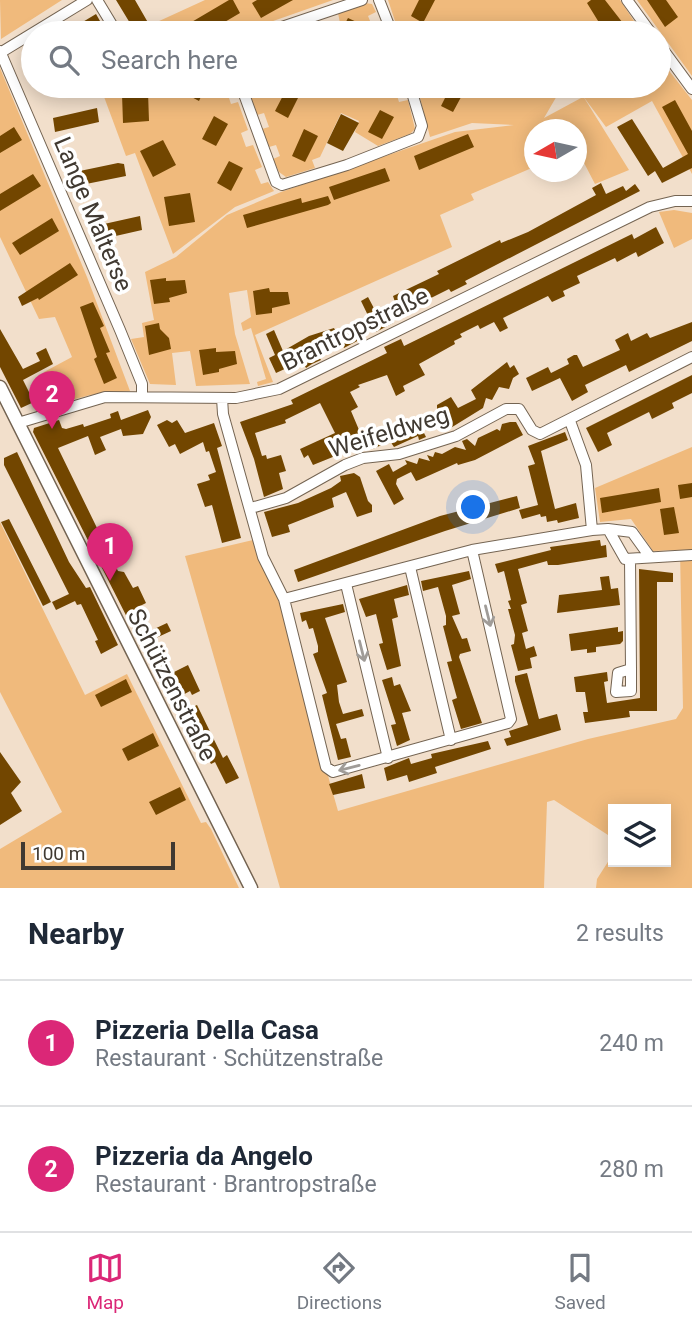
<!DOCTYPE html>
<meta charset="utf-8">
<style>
body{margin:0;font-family:Roboto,sans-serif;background:#f2f2f3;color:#1f2937}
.controls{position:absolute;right:21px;bottom:21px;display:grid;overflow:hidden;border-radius:0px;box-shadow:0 4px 18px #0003}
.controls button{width:63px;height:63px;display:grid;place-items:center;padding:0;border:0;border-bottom:2px solid #e0e1e3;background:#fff;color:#1f2937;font:35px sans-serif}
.compass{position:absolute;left:524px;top:119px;width:63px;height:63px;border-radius:50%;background:#fff;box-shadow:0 4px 18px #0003;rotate:261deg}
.scale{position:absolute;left:21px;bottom:18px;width:154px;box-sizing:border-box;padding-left:7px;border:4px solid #403931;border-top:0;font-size:19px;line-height:24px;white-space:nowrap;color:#403931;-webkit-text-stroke:5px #fff;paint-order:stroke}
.you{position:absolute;left:474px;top:508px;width:24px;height:24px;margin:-18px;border:5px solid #fff;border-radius:50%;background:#1a73e8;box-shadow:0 0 0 10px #1a73e833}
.badge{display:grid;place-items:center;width:46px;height:46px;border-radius:50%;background:#db2777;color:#fff;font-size:23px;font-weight:700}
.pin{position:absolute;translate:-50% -58px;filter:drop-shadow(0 2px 4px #0008)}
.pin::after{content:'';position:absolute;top:37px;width:24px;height:21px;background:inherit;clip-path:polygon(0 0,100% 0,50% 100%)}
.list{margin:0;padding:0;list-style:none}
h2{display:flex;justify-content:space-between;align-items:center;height:91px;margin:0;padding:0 28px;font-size:30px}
h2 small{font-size:23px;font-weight:400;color:#747a83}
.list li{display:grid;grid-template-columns:46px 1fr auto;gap:21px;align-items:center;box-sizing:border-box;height:126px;padding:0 28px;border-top:2px solid #e0e1e3}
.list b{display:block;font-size:26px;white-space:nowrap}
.list p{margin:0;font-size:23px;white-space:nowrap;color:#747a83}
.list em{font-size:23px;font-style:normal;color:#747a83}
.icon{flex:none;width:38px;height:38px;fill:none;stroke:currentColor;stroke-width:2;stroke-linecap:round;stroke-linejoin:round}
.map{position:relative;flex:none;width:692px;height:888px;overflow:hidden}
.search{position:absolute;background:#fff;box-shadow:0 4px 18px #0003;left:21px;right:21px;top:21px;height:77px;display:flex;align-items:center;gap:18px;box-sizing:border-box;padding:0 24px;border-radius:38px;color:#747a83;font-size:26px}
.sheet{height:343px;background:#fff}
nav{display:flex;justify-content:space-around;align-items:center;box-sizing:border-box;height:98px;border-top:2px solid #e0e1e3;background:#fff;font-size:19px;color:#747a83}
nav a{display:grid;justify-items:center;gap:4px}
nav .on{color:#db2777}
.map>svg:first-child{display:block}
.green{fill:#f0ba7c;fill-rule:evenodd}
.building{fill:#724600}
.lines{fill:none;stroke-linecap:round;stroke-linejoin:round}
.street-casing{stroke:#746452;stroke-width:12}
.secondary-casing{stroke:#746452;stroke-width:15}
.street{stroke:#fff;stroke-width:10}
.secondary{stroke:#fff;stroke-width:12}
.oneway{stroke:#a09c98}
.labels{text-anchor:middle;stroke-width:7;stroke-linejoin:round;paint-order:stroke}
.street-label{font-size:24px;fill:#403931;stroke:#fff}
</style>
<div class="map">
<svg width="692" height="888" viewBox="0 0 692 888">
<rect width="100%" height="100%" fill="#f2dfcb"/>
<path class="green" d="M0,0H62L1,39Z
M205,0H333L239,33H163L157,22Z
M388,0H620L642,33H399Z
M637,0H692V76Z
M365,3L372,4L376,12L368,16L375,33H293L291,30L305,25L321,29L340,23L338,13Z
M659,58L692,100V174L652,101L606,127L583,96L629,170L595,184L583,161L577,164L576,130H534V167L471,194L474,200L440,215L452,247L255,335L273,382L258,386L257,382L266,379L251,328L243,331L241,323L251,317L247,290L229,293L235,334L250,384L196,386L190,351L172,353L176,385L150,384L131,339L144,337L142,323L154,320L145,272L176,257L227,215L281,192L455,132L514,125L472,123L430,137L417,86H659ZM570,87L581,98L544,118L558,94Z
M0,68L87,277L130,391L90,395L57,404L44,372L72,357L55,317L39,319L0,237Z
M100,86H234L226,89L231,104L238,102L248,130L241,133L246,147L253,145L262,167L255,170L261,184L268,182L274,191L235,207L173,254L135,153L126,156Z
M256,86H394L399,102L408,100L415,129L410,134L378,146L355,132L359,121L341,113L320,157L312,160L315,168L286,177L279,172L273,159L280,156L276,145L269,147L262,129L269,127L264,113L257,115L250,94L258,91Z
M674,210L692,213V239L674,248L659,212Z
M692,447V888H596L597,879L613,854V862H666V809H613V845L608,835L554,800L547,802L544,888H280L185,556L253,540L279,602L338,811L588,739L676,719L683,708L680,550L653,551L631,519L600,522L595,488Z
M0,522L85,695L127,674L201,823L206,822L211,829L239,888H0V849L62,812L0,692Z"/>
<path class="building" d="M116,0H135L154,33H136Z
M229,0H233L240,13L206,33H173Z
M257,0H293L261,18L252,3Z
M419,0H435L423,23L411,16Z
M591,0H605L626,27L617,33L603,29L587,3Z
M647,0H666L678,17L665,27Z
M96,14L100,21L107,33H86L81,23Z
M348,18L361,24L357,33H340Z
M191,86H206L199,101L186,94Z
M288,86L301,92L288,118L275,111Z
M451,86H467L453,112L441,106Z
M148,92L149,121L123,123L122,94Z
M675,100L692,131V168L662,183L655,171L648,176L617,127L632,119L663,168L688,154L662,107Z
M97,108L99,122L55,132L53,118Z
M380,110L394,117L382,139L368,132Z
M341,114L359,123L343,151L327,143Z
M214,116L228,124L216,146L202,139Z
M14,127L22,140L0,153V136Z
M304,129L318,136L305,162L292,156Z
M468,134L474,147L419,170L414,156Z
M163,140L176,165L153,177L140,151Z
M72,151L75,172L118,163L124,164L126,176L81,185L75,195L66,175L63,152Z
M229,161L243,168L231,191L217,183Z
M385,168L390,181L334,200L329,187Z
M33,174L41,186L0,211V194Z
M601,183L606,194L623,186L626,191L635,184L640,191L465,281L467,284L451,292L449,289L391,318L393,323L376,332L361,301L368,297L376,312L392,305L395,302L393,296L439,274L437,271L500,240L501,243L528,232L596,195L592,188Z
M190,193L195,222L169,226L164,197Z
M328,196L331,203L328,205L247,228L243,215L301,198L302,203Z
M140,216L142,230L98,240L95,226Z
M52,218L59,231L20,255L12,243Z
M656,227L664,243L638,257L636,252L617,262L615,258L577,276L580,283L563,291L565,296L552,302L548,296L503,318L508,328L500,332L494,322L480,329L478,325L460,334L462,337L454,341L455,344L419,364L425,375L403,386L405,391L396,396L387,375L358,385L360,387L350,392L358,407L351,411L365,444L313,465L308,455L304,458L300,449L335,433L320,403L285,420L286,423L255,433L262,456L266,455L267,459L281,455L286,471L279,473L283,489L264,497L254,459L240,422L293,404L291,400L387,353L384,347L401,339L404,346L632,234L634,239Z
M70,263L78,275L39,300L38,298L22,306L18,297Z
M166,278V281L185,280L187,293L169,298L170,302L154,304L150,280Z
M269,288L270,292H288L290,304L272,308V313L256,315L253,291Z
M93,302L104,326L100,328L110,352L106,353L117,378L104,384L94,359L97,357L80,307Z
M692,322V341L629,372L626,365L585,385L588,392L572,401L560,378L532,391L526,378L548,367L551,373L569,364L567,359L574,355H577L583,367L620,350L615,340L628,333L631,341L647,333L650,338Z
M159,323L160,329L169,338L171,349L149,355L145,326Z
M354,326L361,339L344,348L340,340L316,352L321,360L312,364L306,368L302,361L276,373L269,358L275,355L266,334L274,330L283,351L309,336L334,328L337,334Z
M0,329L23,369L40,361L36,353L46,348L53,364L23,380L34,402L21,408L0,367Z
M216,348V352L235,351L237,364L219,369V372L203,375L199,350Z
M507,362L510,368L514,365L519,374L513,378L509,389L499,387L492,400L486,398L483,408L449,429L445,426L448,420L441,418L443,412L437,410V405L451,397L458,408L476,399L471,390Z
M692,375V393L672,403L674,408L652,419L649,412L607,433L612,445L598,452L586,428Z
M148,410L151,417L143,434L123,436L121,429L100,437L106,450L95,455L88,436L58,448L118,571L124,572L133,588L138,586L146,603L140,606L152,630L167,623L171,631L156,638L165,663L168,661L174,672L188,665L200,691L192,695L190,691L170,702L33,432L34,428L59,420L62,428L66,429L83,424L84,427L111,418L110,414L118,411L121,420Z
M416,417L426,437L419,440L418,436L394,447L390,441L373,449L367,438L391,424L394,429Z
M167,420L172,423L177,420L185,433L214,423L222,446L217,448L241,538L222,543L212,505L205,507L197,484L210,480L208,475L216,472L209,451L206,452L203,442L180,454L175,444L169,447L157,425Z
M510,422H516L523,435L475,460L458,465L457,463L419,480L416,481L411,472L397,479L396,484L404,499L394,505L376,471L389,464L393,472L407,464L405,460L417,464L419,458L430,461L427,455L433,457L435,452L442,454L455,447L466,450L462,441L467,439L475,446L478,438L497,429L500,431L502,424Z
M565,432L568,440L541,451L555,509L576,503L579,518L558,523L557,520L547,522L546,516L541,517L540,514L522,519L519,510L538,505L528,466L535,464L528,446Z
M17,452L69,562L86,588L90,587L118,645L101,654L95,641L98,640L81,604L77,605L75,601L56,610L52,602L69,594L4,465V458Z
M354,473L360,477L368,501L372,505V512L357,517L346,492L332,498L334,507L288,525L290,532L272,537L264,512L298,503L331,488L341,481L340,476Z
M692,483V497L680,499L678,485Z
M659,488L661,502L602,513L600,498Z
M517,496L520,508L445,531L298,582L294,570L440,516Z
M674,507L679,533L664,535L660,509Z
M9,519L51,602L43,606L1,522Z
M600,540L601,546L606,545L607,557L558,565H548L547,561L518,569L527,603L521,605L528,631L522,633L526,649L534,646L537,656L530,658L532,668L518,671L511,645L514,644L515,635L508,609H511L508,601L511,600L504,571L498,573L495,564L551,550L550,547Z
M639,569L673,573V582H657V711H629L630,717L585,723L583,712H588L585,692H576L574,677L607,672L608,681L604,682L607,703L640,698Z
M469,571L471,579L452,585L460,614L452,616L462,639L467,638L471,651L460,654L459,657L482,723L461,729L452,700L457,698L447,662L452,661L443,626L446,625V616L438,587L423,591L421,581Z
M609,576L611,589L618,588L620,605L557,613L559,595L602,590L600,577Z
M407,585L409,595L394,599L398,617L392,619L401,666L387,670L379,644L383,643L376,614L366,617L359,599Z
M343,604L345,612L325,618L347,682L337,685L339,702L343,714L362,709L364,716L336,724L341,739L346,738L351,757L338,760L322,695L327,693L313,654L318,652V646L313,628L309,629L306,620L302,622L300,613Z
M618,627V632L623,631V641L620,644L596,647V652L587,653V649L571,651L569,634Z
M527,673L539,719L557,714L561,730L507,746L504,739L511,737L509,731L528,725L515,681V676Z
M392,677L394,686L400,684L411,711L402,713L410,740L397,746L391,725L396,724L382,680Z
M126,679L132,692L101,707L95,695Z
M197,705L223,758L227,755L239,778L226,784L215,762L211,764L184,711Z
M153,733L159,746L128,761L122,749Z
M488,741L491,749L435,767L437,773L409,782L407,775L387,781L384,768L409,758L411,764L432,758L431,754Z
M0,752L21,782L11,793L22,811L0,825Z
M362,774L365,788L333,795L329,784Z
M180,787L186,800L156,815L149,802Z"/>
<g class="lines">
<defs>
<path id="street" d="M97,0L117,33
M379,0L392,33
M627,0L651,33
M264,33L362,0
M659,44L692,89
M0,51L120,330L142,384V396
M0,53L87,0
M241,86L276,182L282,185L347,165L418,137L422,126L410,86
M222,398L223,414L263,557L284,599L472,550L592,530L608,529L625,559L692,555
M570,421L586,465L592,530
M18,423L105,397L236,398L279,389L650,207L675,201H692
M251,508L286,498L345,465L363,458L399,454L456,436L506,409H519L532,430L540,434L692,357
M608,529L632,532L650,557
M630,559L631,669L618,673L616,692L631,691V669
M410,567L451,740
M346,584L388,758
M284,599L326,767L333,772L508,723L511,719L472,550"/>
<path id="secondary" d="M0,387L251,888"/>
</defs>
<use href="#street" class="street-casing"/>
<use href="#secondary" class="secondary-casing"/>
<use href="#street" class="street"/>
<use href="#secondary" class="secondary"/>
</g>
<defs><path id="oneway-shaft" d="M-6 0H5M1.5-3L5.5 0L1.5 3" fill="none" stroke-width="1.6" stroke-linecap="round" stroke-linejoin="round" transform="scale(1.75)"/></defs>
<g class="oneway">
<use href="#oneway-shaft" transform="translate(488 616) rotate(76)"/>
<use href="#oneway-shaft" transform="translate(362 651) rotate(76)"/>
<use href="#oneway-shaft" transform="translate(349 768) rotate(166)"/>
</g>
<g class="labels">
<g class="street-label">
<text transform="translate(93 214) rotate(67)" y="8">Lange Malterse</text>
<text transform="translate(355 329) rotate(-26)" y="8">Brantropstraße</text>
<text transform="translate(389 432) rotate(-17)" y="8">Weifeldweg</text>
<text transform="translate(172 685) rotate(63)" y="8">Schützenstraße</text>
</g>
</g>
</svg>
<div class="controls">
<button><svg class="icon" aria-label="layers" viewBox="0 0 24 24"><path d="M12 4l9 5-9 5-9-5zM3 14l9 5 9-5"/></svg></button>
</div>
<svg class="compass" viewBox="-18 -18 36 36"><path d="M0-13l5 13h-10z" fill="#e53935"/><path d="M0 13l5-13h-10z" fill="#747a83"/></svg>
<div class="scale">100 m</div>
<div class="you"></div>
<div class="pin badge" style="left:110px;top:581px">1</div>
<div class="pin badge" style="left:52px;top:429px">2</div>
<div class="search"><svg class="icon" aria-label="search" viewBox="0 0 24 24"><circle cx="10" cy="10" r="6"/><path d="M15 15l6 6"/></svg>Search here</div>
</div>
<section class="sheet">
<h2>Nearby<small>2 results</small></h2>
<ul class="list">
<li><span class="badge">1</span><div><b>Pizzeria Della Casa</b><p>Restaurant · Schützenstraße</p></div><em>240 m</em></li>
<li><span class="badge">2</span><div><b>Pizzeria da Angelo</b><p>Restaurant · Brantropstraße</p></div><em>280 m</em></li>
</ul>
</section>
<nav>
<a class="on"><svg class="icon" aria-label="map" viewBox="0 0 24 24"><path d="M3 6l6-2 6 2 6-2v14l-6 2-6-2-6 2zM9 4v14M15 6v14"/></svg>Map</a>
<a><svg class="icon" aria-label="directions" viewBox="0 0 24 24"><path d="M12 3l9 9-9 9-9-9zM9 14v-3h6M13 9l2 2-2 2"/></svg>Directions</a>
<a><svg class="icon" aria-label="saved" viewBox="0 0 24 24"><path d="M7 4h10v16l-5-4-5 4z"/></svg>Saved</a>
</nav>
